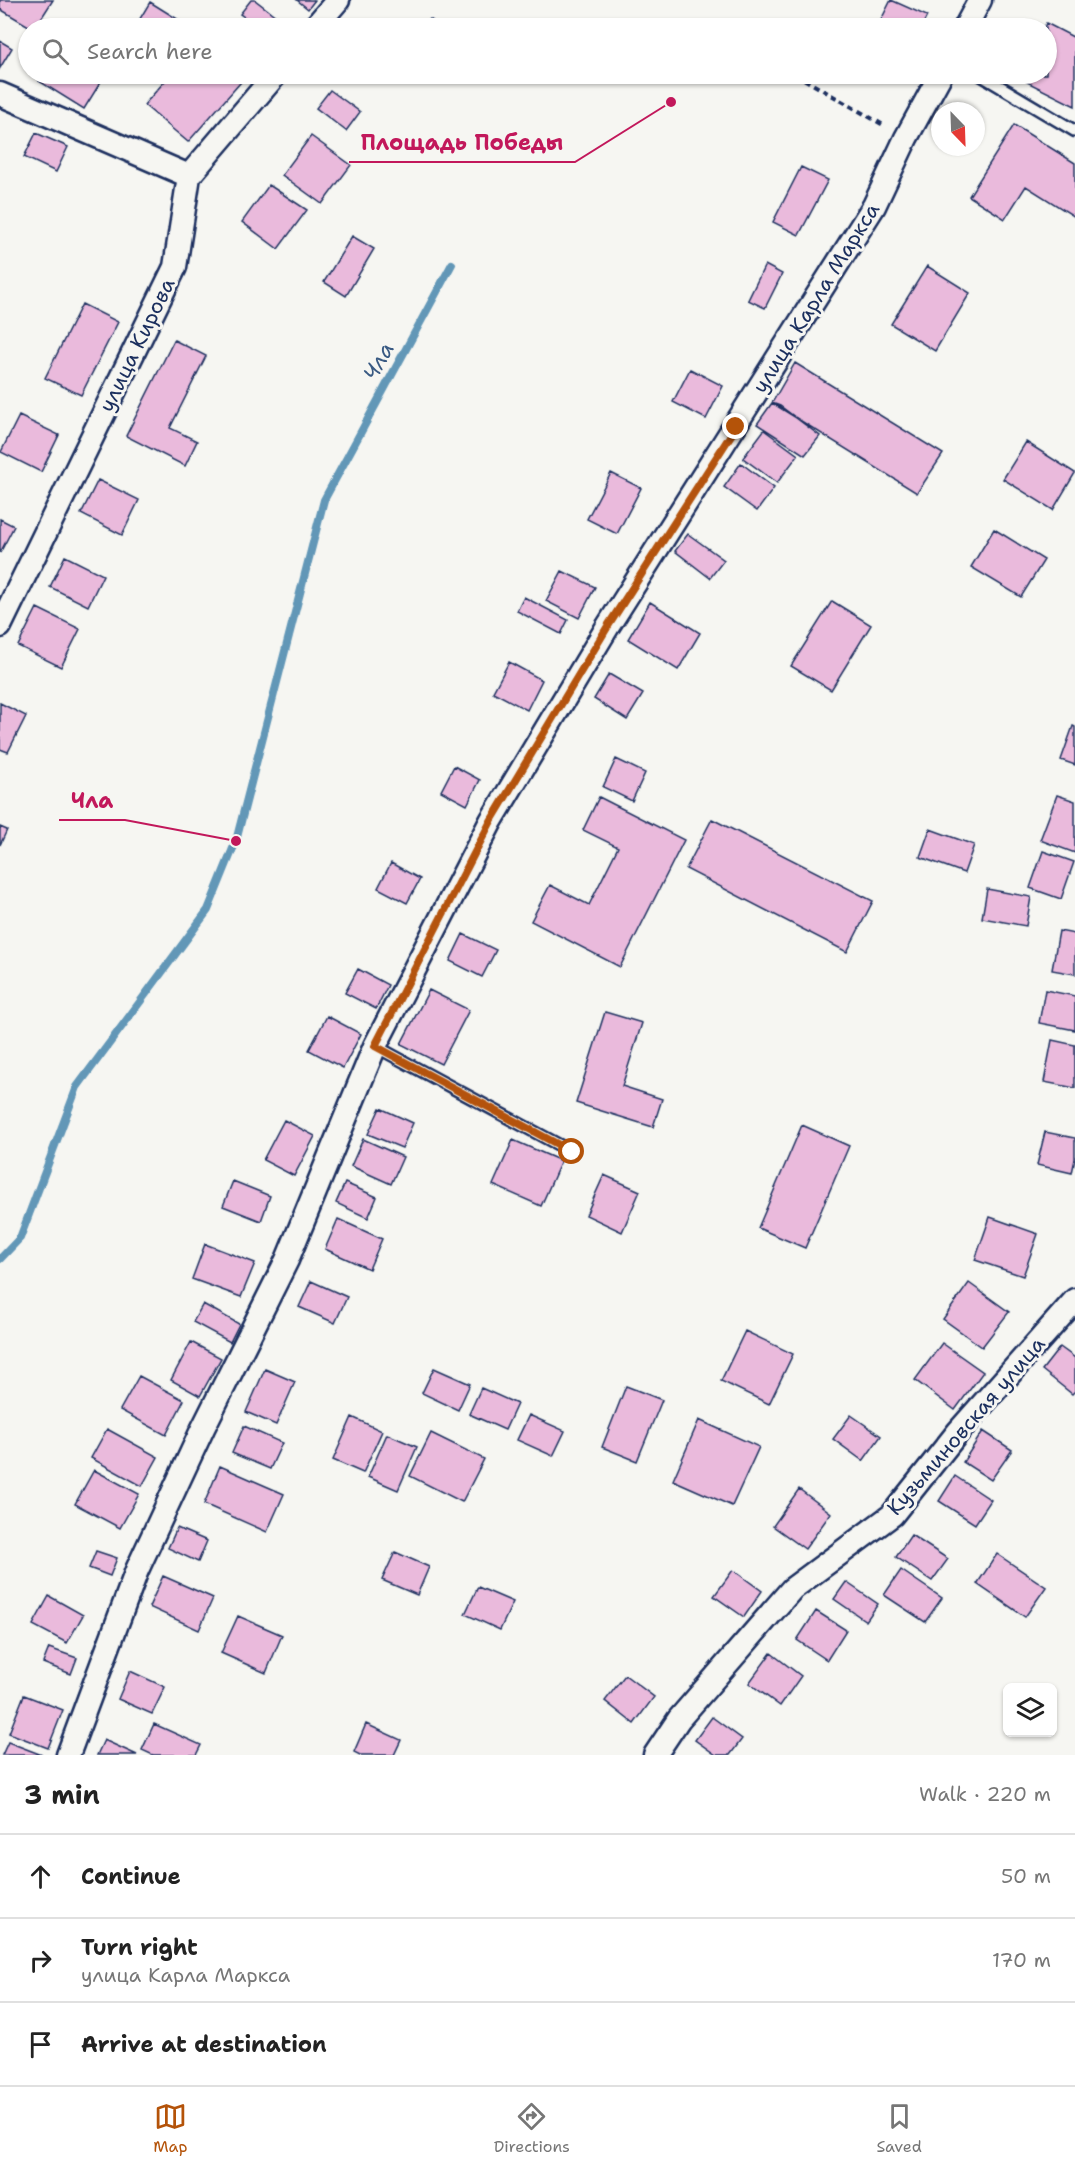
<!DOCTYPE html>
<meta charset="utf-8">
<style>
body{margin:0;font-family:"Shantell Sans",sans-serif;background:#f6f6f6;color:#222}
.controls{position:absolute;right:18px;bottom:18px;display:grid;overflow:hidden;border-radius:9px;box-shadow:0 2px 4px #0004}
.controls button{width:54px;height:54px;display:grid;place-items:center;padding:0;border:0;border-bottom:2px solid #e0e0e0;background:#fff;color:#222;font:30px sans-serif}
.compass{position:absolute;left:931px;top:102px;width:54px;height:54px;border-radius:50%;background:#fff;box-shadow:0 2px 4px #0004;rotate:157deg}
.stop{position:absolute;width:18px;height:18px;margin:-14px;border:4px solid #b45309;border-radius:50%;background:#fff}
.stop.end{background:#b45309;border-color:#fff;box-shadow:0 2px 6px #0008}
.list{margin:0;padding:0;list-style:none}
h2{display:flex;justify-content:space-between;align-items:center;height:78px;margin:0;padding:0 24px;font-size:26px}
h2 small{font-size:20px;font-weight:400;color:#767676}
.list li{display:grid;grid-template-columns:39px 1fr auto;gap:18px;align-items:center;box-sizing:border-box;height:84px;padding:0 24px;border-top:2px solid #e0e0e0}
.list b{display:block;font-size:22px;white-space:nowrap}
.list p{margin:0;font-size:20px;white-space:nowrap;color:#767676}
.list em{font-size:20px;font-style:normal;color:#767676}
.icon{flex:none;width:33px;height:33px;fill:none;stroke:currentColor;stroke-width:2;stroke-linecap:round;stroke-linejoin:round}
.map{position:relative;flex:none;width:1075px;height:1755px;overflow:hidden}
.search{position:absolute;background:#fff;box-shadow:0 2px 4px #0004;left:18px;right:18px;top:18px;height:66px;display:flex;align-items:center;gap:15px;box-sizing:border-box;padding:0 21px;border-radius:33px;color:#767676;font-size:22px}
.sheet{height:330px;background:#fff}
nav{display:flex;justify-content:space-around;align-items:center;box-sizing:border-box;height:84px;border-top:2px solid #e0e0e0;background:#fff;font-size:16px;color:#767676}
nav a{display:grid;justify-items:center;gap:3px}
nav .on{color:#b45309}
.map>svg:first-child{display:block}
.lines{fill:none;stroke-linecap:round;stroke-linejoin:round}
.stream{stroke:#6297b7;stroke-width:8}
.building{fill:#eabadc;stroke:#1b2f5e;stroke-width:1.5}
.lane-casing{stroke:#1b2f5e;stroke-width:15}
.street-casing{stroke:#1b2f5e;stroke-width:27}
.path{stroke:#1b2f5e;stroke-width:4;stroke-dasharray:6 4.5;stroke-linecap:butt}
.lane{stroke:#f6f6f2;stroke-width:10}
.street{stroke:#f6f6f2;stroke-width:22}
.route{stroke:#b45309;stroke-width:8}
.labels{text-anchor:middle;stroke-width:6;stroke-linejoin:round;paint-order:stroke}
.street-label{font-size:21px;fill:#1b2f5e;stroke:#f6f6f2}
.water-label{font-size:22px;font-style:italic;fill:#395a83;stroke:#f6f6f2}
.leader{fill:none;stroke:#c2185b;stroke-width:2}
.callout-dot{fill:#c2185b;stroke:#f6f6f2;stroke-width:2}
.callout-label{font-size:22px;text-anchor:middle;font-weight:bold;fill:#c2185b;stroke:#f6f6f2;stroke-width:6;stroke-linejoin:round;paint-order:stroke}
</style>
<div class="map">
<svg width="1075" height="1755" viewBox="0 0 1075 1755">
<rect width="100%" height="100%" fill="#f6f6f2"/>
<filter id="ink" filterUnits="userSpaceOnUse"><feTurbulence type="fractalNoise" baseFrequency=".0167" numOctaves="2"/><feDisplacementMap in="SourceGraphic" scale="12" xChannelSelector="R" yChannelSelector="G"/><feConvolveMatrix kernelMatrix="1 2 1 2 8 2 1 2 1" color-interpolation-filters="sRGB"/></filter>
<g filter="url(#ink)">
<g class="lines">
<path class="stream" d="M0,1259L20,1238L77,1087L208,910L236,841L324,500L452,264"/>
</g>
<path class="building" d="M0,0H53L35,28H32L0,9Z
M251,0H255L290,27L289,28H260L240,14Z
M297,0H315L308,9Z
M891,0L927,16L921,28H877Z
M150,2L187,25L185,28L135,27Z
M430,19L442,28H422Z
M1046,23L1075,38V106L1019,78L1021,74H1046V28H1044Z
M0,41L12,48L0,68Z
M43,74H103L105,75L84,109L39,81Z
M171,74H248L188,142L144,105Z
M330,90L360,112L346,131L316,108Z
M1014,125L1075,163V217L1026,186L1005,219L969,196Z
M36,133L68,147L56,172L24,157Z
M311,136L351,165L322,204L282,175Z
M801,167L828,180L799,235L773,222Z
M269,185L307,210L278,249L242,222Z
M352,236L374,249L346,296L324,282Z
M765,265L782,274L765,308L748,300Z
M927,266L970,293L935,351L891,324Z
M82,304L118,322L81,395L45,378Z
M174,340L206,356L170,428L197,441L185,466L126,436Z
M795,363L943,454L917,493L772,403Z
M690,369L723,386L706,419L673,402Z
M772,403L780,406L820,436L805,455L757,424Z
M19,416L59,435L41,472L1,452Z
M764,430L798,455L777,483L743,458Z
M1026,442L1075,473L1053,510L1003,479Z
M741,463L774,488L757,511L724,487Z
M611,473L641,488L617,534L587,519Z
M98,480L139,500L122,535L81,514Z
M0,519L14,526L0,553Z
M994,529L1044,560L1021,597L971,567Z
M688,534L724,560L710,578L675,551Z
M65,556L103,575L88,606L50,587Z
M562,571L595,587L579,618L546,601Z
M524,597L568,620L561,634L517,611Z
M832,601L871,625L831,690L791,666Z
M650,602L700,633L678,670L628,639Z
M37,608L80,629L61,667L18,646Z
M509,662L542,680L527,710L493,692Z
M609,674L643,694L627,720L594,699Z
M0,703L26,716L8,752L0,749Z
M1073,726L1075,727V765L1061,760Z
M616,759L645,773L632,801L603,787Z
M454,766L480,780L467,805L441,791Z
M1057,795L1075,801V853L1040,840Z
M599,797L684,840L620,967L531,921L550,885L589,905L618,847L583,830Z
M712,819L873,901L847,952L686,869Z
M0,827L7,830L0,845Z
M930,829L974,845L964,873L920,857Z
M1043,851L1074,862L1061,899L1030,888Z
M391,863L420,879L407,903L378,888Z
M987,889L1031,897L1026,926L982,918Z
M1059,931L1075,934V974L1052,970Z
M463,934L496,950L482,977L450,961Z
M358,969L388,985L376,1009L345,993Z
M429,990L469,1010L441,1064L401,1044Z
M1045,990L1075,996V1030L1039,1023Z
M605,1012L642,1023L622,1086L662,1099L653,1127L576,1103Z
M327,1016L361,1034L343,1068L309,1050Z
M1052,1040L1075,1045V1088L1044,1082Z
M380,1108L413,1123L402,1148L368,1134Z
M284,1120L315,1136L294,1176L263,1160Z
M802,1125L849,1146L805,1248L758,1228Z
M1045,1132L1075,1138V1159L1072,1173L1037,1165Z
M363,1139L403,1157L391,1184L351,1166Z
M513,1140L561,1161L541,1206L493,1185Z
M604,1175L640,1191L622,1232L586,1215Z
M233,1181L270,1196L261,1221L223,1206Z
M345,1183L377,1197L368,1218L336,1203Z
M990,1217L1038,1234L1023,1276L975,1260Z
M338,1219L382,1239L369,1269L325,1249Z
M205,1244L255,1263L241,1297L192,1279Z
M311,1281L347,1297L335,1323L299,1307Z
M969,1283L1009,1312L982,1347L943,1319Z
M203,1304L239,1324L230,1342L193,1322Z
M745,1331L793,1354L769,1404L721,1381Z
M191,1342L221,1358L200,1396L171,1380Z
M942,1343L983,1372L955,1410L915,1380Z
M1060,1347L1075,1358V1391L1072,1394L1042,1370Z
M434,1368L470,1384L458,1410L422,1393Z
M265,1369L295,1382L276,1425L246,1412Z
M139,1376L184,1400L166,1435L120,1410Z
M626,1386L662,1400L637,1461L602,1447Z
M481,1388L517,1404L505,1430L469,1414Z
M529,1415L565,1431L553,1456L517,1440Z
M851,1415L881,1436L863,1461L833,1439Z
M352,1417L382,1431L363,1473L333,1460Z
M699,1420L759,1447L732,1506L673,1480Z
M244,1426L282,1443L270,1469L232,1453Z
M107,1429L158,1457L142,1486L91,1458Z
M983,1431L1012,1450L991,1480L963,1462Z
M431,1433L484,1459L462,1502L410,1476Z
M387,1434L417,1447L398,1490L368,1477Z
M220,1466L284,1494L267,1532L204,1504Z
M94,1470L139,1494L120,1528L75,1504Z
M955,1476L991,1500L975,1524L939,1501Z
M799,1489L831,1513L805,1549L773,1526Z
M177,1528L207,1541L198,1562L168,1548Z
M911,1535L948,1559L932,1581L896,1557Z
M96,1551L117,1558L110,1576L89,1568Z
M395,1552L429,1567L417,1595L382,1580Z
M997,1554L1046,1587L1025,1617L977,1584Z
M733,1570L762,1591L744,1617L714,1596Z
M901,1570L942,1598L925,1622L884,1595Z
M163,1576L213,1598L199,1630L149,1607Z
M846,1582L878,1604L866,1621L834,1599Z
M478,1587L513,1602L500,1630L465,1614Z
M49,1596L83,1615L67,1643L33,1625Z
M816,1611L846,1630L827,1660L797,1640Z
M238,1616L282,1635L266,1673L221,1653Z
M49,1648L77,1658L71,1674L43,1663Z
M771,1653L801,1676L780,1706L749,1683Z
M130,1671L165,1687L152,1714L118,1699Z
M625,1675L654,1697L634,1724L605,1701Z
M24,1695L63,1710L48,1748L9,1733Z
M712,1717L742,1739L730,1755H716L695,1740Z
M154,1724L201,1745L196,1755H153L142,1750Z
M366,1724L401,1740L394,1755H360L354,1752Z
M104,1740L137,1755H97Z
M8,1742L42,1755H2Z"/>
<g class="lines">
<defs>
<path id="lane" d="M979,74L1075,131
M375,1046L572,1152"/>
<path id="street" d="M314,28L338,0
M965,28L980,0
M0,94L189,176
M0,626L175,267L189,176L276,74
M68,1755L137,1570L203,1428L287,1260L375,1046L491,821L608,626L874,206L906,138L941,74
M655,1755L679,1719L792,1589L892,1515L958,1432L1075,1300"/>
</defs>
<use href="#lane" class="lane-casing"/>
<use href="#street" class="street-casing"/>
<path class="path" d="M795,74L885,126"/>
<use href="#lane" class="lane"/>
<use href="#street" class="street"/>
</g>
</g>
<g class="lines" filter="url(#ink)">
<path class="route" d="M572,1152L375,1046L491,821L608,626L736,427"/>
</g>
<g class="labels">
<g class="street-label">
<text transform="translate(816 298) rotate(-58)" y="7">улица Карла Маркса</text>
<text transform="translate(137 345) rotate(-64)" y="7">улица Кирова</text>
<text transform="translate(966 1426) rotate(-49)" y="7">Кузьминовская улица</text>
</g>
<g class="water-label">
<text transform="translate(378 361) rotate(-61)" y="8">Чла</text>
</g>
</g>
<path class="leader" d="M671 102L575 162H349M236 841L125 820H59"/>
<g class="callout-dot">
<circle cx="671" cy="102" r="6"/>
<circle cx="236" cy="841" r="6"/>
</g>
<g class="callout-label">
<text x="462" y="150">Площадь Победы</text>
<text x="92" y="808">Чла</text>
</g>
</svg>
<div class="controls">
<button><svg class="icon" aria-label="layers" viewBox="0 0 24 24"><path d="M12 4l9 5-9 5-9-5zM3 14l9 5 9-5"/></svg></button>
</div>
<svg class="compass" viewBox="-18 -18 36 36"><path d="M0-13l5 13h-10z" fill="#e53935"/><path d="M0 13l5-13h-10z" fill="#767676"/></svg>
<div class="stop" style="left:572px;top:1152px"></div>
<div class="stop end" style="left:736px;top:427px"></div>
<div class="search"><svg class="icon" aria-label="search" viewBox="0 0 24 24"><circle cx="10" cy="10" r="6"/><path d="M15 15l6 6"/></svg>Search here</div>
</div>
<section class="sheet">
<h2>3 min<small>Walk · 220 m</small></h2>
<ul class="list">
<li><svg class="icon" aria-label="ahead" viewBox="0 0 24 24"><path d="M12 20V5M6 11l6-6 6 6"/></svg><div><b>Continue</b></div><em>50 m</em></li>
<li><svg class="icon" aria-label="right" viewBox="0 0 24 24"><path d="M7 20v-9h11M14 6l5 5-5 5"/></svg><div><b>Turn right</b><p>улица Карла Маркса</p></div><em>170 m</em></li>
<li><svg class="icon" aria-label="arrive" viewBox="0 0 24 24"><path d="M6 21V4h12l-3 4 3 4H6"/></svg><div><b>Arrive at destination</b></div></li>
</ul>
</section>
<nav>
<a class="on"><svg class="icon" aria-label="map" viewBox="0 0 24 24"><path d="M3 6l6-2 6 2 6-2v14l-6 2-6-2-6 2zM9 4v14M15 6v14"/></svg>Map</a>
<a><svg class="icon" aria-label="directions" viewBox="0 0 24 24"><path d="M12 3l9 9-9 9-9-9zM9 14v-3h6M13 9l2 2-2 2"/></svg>Directions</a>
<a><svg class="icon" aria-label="saved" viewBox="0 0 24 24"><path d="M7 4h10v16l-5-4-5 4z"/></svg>Saved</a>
</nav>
